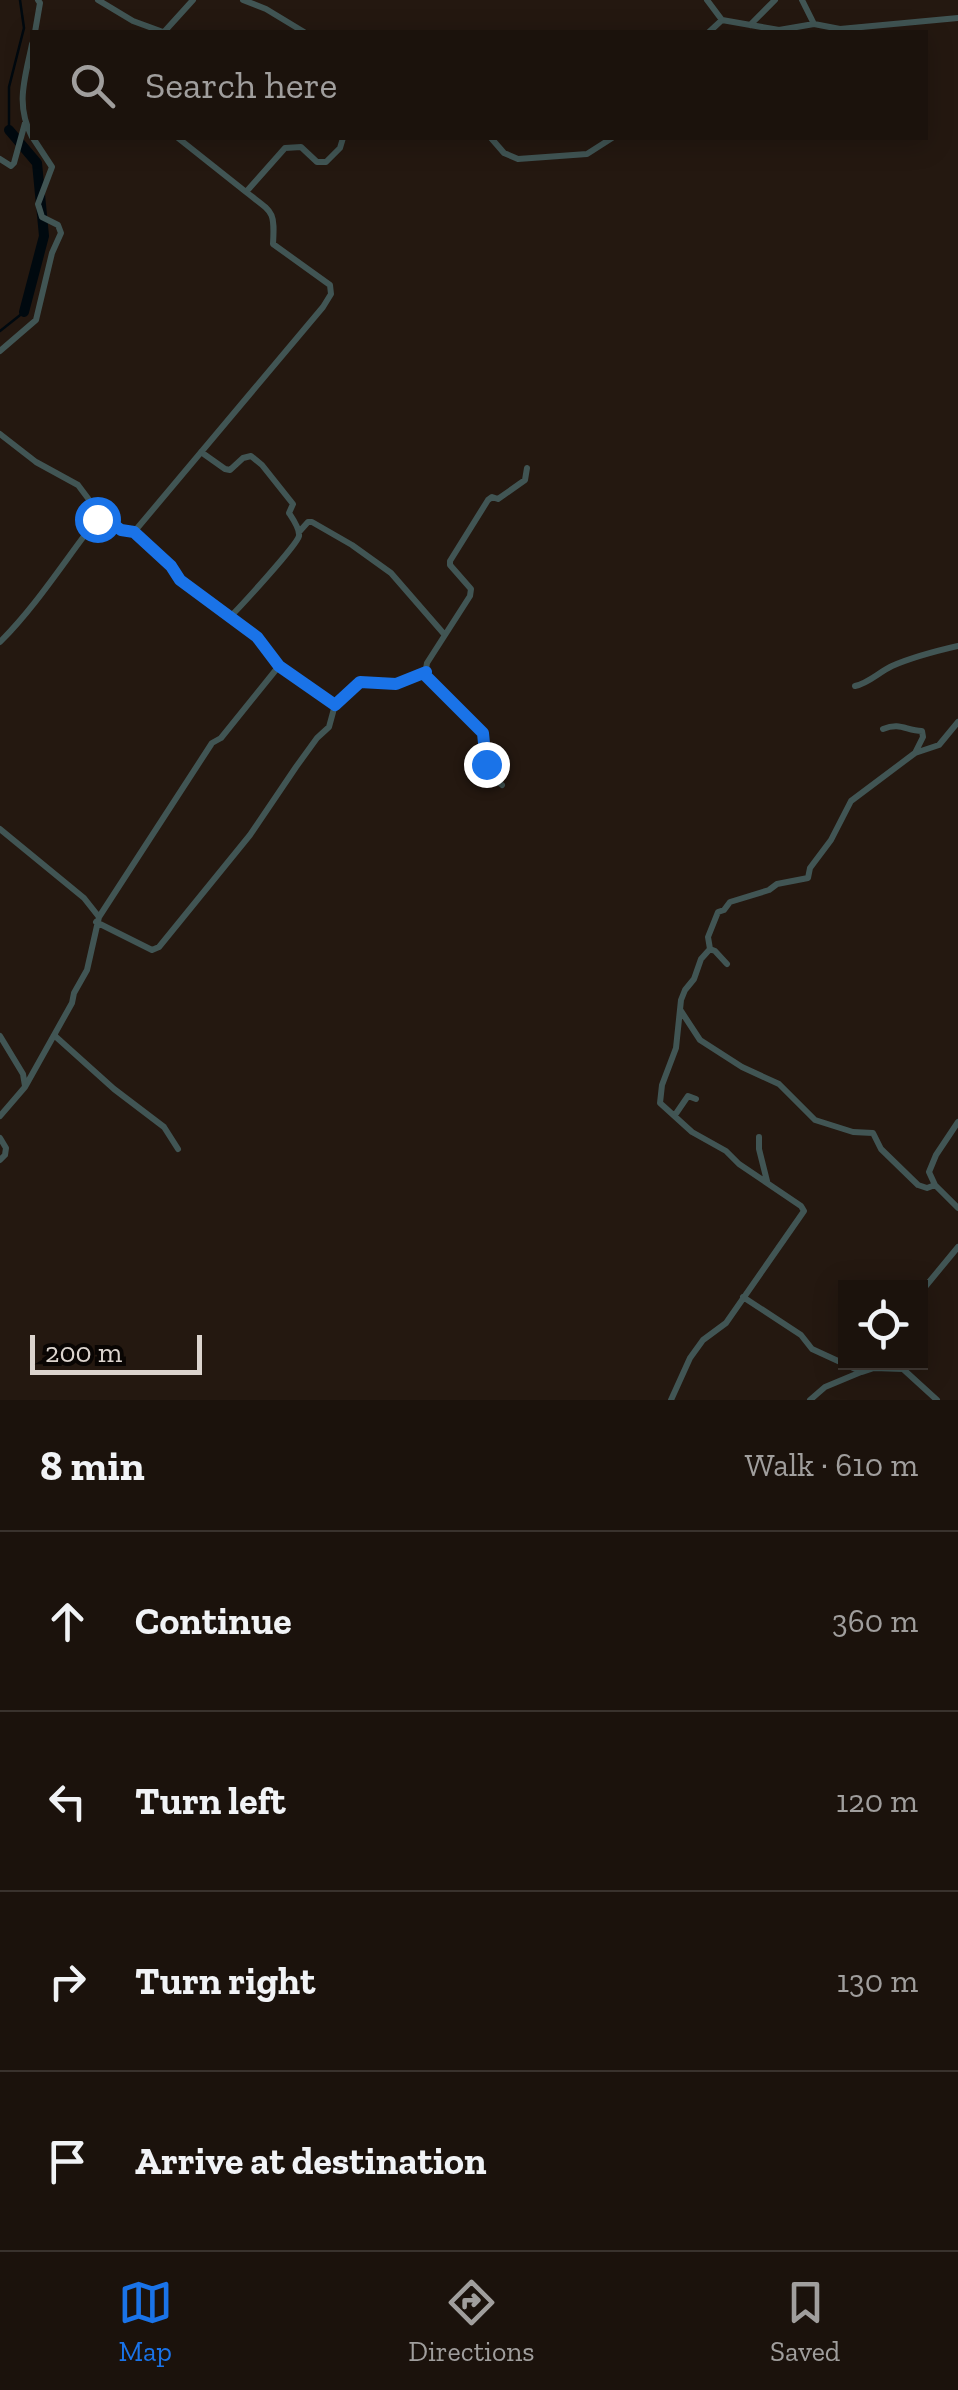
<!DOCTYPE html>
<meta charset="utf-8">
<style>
body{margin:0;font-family:"Zilla Slab",serif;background:#241b15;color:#f1f3f6}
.controls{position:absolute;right:30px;bottom:30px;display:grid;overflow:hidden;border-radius:0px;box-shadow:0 5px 25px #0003}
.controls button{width:90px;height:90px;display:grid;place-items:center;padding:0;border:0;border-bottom:2px solid #39322d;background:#1b120c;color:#f1f3f6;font:50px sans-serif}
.scale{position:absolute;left:30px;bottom:25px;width:172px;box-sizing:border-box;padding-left:10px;border:5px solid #dcd4ce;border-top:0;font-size:28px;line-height:35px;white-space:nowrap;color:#dcd4ce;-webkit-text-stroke:8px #090503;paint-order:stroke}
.stop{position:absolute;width:30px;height:30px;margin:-22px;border:8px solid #1a73e8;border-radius:50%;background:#fff}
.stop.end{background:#1a73e8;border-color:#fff;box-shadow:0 2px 10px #0008}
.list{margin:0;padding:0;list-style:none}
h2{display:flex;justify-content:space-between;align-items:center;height:130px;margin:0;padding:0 40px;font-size:42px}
h2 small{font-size:32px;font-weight:400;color:#a09e9d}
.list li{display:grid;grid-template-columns:65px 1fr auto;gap:30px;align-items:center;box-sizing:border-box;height:180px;padding:0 40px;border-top:2px solid #39322d}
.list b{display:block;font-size:38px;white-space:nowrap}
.list em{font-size:32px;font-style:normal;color:#a09e9d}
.icon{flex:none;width:55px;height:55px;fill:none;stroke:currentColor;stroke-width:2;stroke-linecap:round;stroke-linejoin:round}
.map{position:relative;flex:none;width:958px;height:1400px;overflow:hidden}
.search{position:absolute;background:#1b120c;box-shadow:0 5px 25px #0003;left:30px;right:30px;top:30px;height:110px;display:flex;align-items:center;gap:25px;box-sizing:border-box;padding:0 35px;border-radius:0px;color:#a09e9d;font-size:38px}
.sheet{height:850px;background:#1b120c}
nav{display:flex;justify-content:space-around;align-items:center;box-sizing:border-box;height:140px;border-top:2px solid #39322d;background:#1b120c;font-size:28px;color:#a09e9d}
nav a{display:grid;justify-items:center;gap:5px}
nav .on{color:#1a73e8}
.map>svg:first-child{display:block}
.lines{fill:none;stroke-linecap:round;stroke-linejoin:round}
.stream{stroke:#00090f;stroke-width:2.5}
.river{stroke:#00090f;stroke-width:10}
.minor{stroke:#415554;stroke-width:6}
.route{stroke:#1a73e8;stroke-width:12}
</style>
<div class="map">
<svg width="958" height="1400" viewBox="0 0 958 1400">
<rect width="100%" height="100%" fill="#241810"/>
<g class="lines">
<path class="stream" d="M9,130V87L24,28L20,0
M0,331L24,312"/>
<path class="river" d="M9,130L37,163L44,236L24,312"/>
<path class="minor" d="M98,0L133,21L163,32
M243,0L266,9L304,32
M707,0L722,20L779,30L814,24L840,29L958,18
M802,0L814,24
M750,25L775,0
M35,32L40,3L38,0
M164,32L193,0
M709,32L722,20
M32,44C25,79 15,104 32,137
M178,138L246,192
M491,138L504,153L518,159L587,154L612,138
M0,159L11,166L14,163L25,123
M0,351L36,320L52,253L61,233L58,225L42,217L38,204L52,167L33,138
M0,434L36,462L78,485L93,505L97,519
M201,452L225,469L230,470L243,458L251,456L262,465L293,504L289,513C293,519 300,529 299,536C297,545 241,606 230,617
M134,532L171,565L180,580L257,637L279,666L335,705
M299,532L308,522H312L352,545L391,573L444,634
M0,642C37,605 65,560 97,519C111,519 121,529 134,532L323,307L331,294L330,285L273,244C275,210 273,213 246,192L285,148L301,147L317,162H326L340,148L343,138
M855,686C869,683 879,672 892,666C913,657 936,651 958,646
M883,729C901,722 906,731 922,731L923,737L915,753L939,745L958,722
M502,785L486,772L483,733L425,675L427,663L470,596L471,589L450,565V561L488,500L492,497L498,499L525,480L527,468
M0,829L84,898L99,917L87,970L74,993L72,1003L25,1087L0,1116
M99,917L212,743L221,738L279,666
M96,922L152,950L159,947L250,835L296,767L317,738L329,727L335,705L360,682C388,687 400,680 426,672
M710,949L715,951L727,964
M681,1011L700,1040L742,1067L779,1084L815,1120L853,1132L873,1133L881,1149L918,1185L927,1188L935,1185
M0,1036L23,1074L25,1086
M55,1036L114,1089L164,1127L178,1149
M675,1115L688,1096L696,1099
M958,1122L936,1155L929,1172L935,1185L958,1208
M759,1137V1149L767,1181
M0,1138L6,1148L5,1155L0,1160
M920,1293L958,1247
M743,1297L801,1335L812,1349L862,1372L874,1368L903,1369L937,1400
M671,1400L690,1358L703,1340L726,1323L804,1211L801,1206L739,1164L726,1151L692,1132L660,1103L662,1085L676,1048L681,1000L685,990L694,979L701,959L710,949L708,937L718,912L724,910L730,902L769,890L777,884L808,878L810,868L831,840L851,801L915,753
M810,1400L825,1387L861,1372"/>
</g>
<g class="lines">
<path class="route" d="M97,519H106L121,530L134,532L171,566L180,580L257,637L279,666L335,705L360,682L396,684L426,672L425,675L483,733L486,764"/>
</g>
</svg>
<div class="controls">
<button><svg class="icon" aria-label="locate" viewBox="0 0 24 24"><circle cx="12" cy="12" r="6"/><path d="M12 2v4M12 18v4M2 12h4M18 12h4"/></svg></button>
</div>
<div class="scale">200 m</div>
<div class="stop" style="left:97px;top:519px"></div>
<div class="stop end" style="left:486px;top:764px"></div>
<div class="search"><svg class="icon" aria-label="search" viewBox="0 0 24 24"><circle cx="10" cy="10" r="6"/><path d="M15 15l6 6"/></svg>Search here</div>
</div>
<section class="sheet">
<h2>8 min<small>Walk · 610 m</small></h2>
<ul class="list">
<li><svg class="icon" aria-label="ahead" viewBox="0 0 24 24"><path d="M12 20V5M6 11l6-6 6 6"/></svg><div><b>Continue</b></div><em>360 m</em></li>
<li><svg class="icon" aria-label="left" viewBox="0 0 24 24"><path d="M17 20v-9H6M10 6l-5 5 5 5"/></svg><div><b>Turn left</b></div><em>120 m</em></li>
<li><svg class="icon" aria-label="right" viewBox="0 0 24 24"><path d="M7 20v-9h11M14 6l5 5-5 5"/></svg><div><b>Turn right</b></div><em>130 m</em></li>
<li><svg class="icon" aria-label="arrive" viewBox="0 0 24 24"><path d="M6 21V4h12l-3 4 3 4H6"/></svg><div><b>Arrive at destination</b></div></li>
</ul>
</section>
<nav>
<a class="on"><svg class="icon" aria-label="map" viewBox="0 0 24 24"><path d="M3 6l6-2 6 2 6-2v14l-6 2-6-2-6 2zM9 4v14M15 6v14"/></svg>Map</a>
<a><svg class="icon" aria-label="directions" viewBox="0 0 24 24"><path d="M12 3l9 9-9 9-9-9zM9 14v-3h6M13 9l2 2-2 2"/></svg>Directions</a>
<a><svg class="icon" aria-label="saved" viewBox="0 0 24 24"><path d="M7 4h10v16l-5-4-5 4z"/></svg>Saved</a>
</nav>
